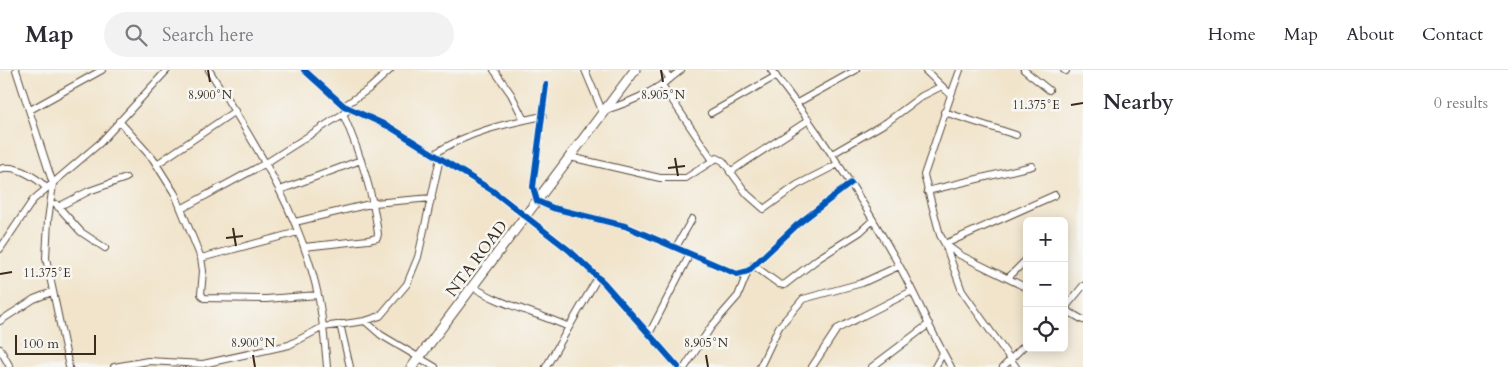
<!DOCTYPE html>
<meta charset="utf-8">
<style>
body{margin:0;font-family:Cardo,serif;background:#f2f2f3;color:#2b2b33}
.controls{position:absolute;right:15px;bottom:15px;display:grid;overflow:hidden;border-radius:8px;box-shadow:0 2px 12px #0003}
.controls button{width:45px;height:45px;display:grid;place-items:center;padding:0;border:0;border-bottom:1px solid #e1e1e2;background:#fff;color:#2b2b33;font:25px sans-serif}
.scale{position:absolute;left:15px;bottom:12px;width:81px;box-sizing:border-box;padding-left:5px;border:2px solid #3b2a1e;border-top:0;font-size:14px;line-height:18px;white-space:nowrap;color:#3b2a1e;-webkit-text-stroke:4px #f6f6f2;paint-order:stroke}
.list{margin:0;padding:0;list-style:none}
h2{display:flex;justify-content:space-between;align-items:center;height:65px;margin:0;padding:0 20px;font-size:21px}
h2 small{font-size:16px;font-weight:400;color:#7c7c81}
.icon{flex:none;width:28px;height:28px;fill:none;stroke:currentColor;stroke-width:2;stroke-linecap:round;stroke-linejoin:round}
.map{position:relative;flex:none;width:1083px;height:297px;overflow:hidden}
header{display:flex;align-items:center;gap:30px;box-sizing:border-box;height:70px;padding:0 25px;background:#fff;border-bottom:1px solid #e1e1e2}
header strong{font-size:24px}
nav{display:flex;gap:28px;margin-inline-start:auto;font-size:18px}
.search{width:350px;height:45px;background:#f2f2f3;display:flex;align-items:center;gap:12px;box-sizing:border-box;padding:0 18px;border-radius:28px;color:#7c7c81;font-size:19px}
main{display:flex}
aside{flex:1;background:#fff}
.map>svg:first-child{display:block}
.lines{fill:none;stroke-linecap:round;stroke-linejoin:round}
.minor-casing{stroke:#564638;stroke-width:8}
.tertiary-casing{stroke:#564638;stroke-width:11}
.minor{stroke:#fff;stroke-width:6}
.tertiary{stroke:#fff;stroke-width:9}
.cycleway-casing{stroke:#f6f6f2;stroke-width:9}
.cycleway{stroke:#0057b8;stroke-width:6}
.ticks{fill:none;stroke:#3b2a1e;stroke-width:2}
.labels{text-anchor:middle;stroke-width:5;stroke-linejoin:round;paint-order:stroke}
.street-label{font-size:16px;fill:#3b2a1e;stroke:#f6f6f2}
.ticks-label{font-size:12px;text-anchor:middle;fill:#3b2a1e;stroke:#f6f6f2;stroke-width:5;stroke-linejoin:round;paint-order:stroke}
</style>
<header>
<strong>Map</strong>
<div class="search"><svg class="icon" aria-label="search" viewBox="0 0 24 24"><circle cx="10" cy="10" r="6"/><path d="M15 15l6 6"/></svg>Search here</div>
<nav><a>Home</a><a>Map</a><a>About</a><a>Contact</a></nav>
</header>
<main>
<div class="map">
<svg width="1083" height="297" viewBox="0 0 1083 297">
<rect width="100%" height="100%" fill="#f6f6f2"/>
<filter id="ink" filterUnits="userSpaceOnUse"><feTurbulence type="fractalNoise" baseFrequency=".02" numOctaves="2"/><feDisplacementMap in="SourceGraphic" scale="10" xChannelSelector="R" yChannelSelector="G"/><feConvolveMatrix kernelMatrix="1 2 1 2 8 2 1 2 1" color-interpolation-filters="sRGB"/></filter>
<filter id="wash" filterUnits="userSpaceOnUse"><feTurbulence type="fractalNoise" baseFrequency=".0096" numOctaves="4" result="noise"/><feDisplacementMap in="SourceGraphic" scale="20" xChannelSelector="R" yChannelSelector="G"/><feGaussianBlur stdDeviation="1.12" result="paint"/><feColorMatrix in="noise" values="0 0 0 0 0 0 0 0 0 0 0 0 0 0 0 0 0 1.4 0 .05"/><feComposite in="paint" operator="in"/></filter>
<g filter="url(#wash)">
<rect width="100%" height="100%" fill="#f1e4cb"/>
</g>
<g filter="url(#ink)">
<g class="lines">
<defs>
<path id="minor" d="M16,0L53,114L48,150L46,188L69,297
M209,0C253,71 300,142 318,225C323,249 325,273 327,297
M304,0L344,36L390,57L493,121L570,181L604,213L678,297
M494,0L511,24L524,50
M585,0L603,43
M664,0L670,9
M771,0C819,61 861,127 899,195C917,228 932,264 951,297
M925,0L951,25L924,105L940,165L945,174L960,185L1027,218
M1024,0L1049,20
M1064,0L1066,1
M546,15L533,117L537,131L553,138L625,156L737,204L748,201L798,154L851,113
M662,15L712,89
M951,25L960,0
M797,33L856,0
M344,36L370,18L390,0
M30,40L102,0
M606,40C636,30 656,21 681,0
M944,42L1016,65
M711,43L776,6
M119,51L153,89L175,124L201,188L203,201L201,224L204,228L266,229L318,225
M434,84C468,62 504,54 543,46
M832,84L887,52L922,26L940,17
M570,87L660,108H686L717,88L723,91L747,124L764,139L797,115L838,94
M157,94L235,41
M0,99C14,94 37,107 46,118
M730,102L809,50
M280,120L361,90
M927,121L1032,96
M56,134L81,162L105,178
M58,137L89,121L126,108
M181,139L266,93L346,42
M295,152L374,133L432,128
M304,177L368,170L377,168L378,164C373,122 360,83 343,44
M676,177L692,149
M0,179L33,130L100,73L167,0
M201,188L298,162
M753,195L779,214L784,215L819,188L860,162L873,150
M1008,208L1027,189
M472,216C502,236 536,242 569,257
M1064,239L1083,216
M1064,239L1083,250
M0,251L34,229L52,222
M365,251L381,265L435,297
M340,254L350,297
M649,264L690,184
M0,279L10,297
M114,297L148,291L203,294L289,275L323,257L365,251L380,246L407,214L418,187L440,88
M546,297L598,207
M685,297L711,257L738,226L748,201
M760,297L779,257L803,229L862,213L899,196
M812,297L837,259L912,221
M872,297L929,254
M935,297L943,283
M1003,297L1027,273
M1016,297L962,221L945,174L1055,125"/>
<path id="tertiary" d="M412,297L635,0"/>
</defs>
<use href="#minor" class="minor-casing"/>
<use href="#tertiary" class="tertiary-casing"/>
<use href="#minor" class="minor"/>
<use href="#tertiary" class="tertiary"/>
<defs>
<path id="cycleway" d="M304,0L344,36L390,57L493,121L570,181L604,213L678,297
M546,15L533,117L537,131L553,138L625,156L737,204L748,201L798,154L851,113"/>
</defs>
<use href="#cycleway" class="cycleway-casing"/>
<use href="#cycleway" class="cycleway"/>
</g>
</g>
<path class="ticks" d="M208,0L210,12M661,0L663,12M1071,35L1083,33M675,88L678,106M668,98L685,96M233,158L236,176M226,168L243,166M0,204L12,202M253,285L255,297M706,285L708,297"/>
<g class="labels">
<g class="street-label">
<text transform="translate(476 188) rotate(-53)" y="6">NTA ROAD</text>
</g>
</g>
<g class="ticks-label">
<text x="663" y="29">8.905°N</text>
<text x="210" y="29">8.900°N</text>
<text x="1036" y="39">11.375°E</text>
<text x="47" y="207">11.375°E</text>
<text x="253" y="277">8.900°N</text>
<text x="706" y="277">8.905°N</text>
</g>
</svg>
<div class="controls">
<button>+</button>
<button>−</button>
<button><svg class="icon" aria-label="locate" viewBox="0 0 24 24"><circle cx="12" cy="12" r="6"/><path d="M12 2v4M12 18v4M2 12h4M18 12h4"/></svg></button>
</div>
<div class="scale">100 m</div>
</div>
<aside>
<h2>Nearby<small>0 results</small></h2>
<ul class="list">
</ul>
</aside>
</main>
